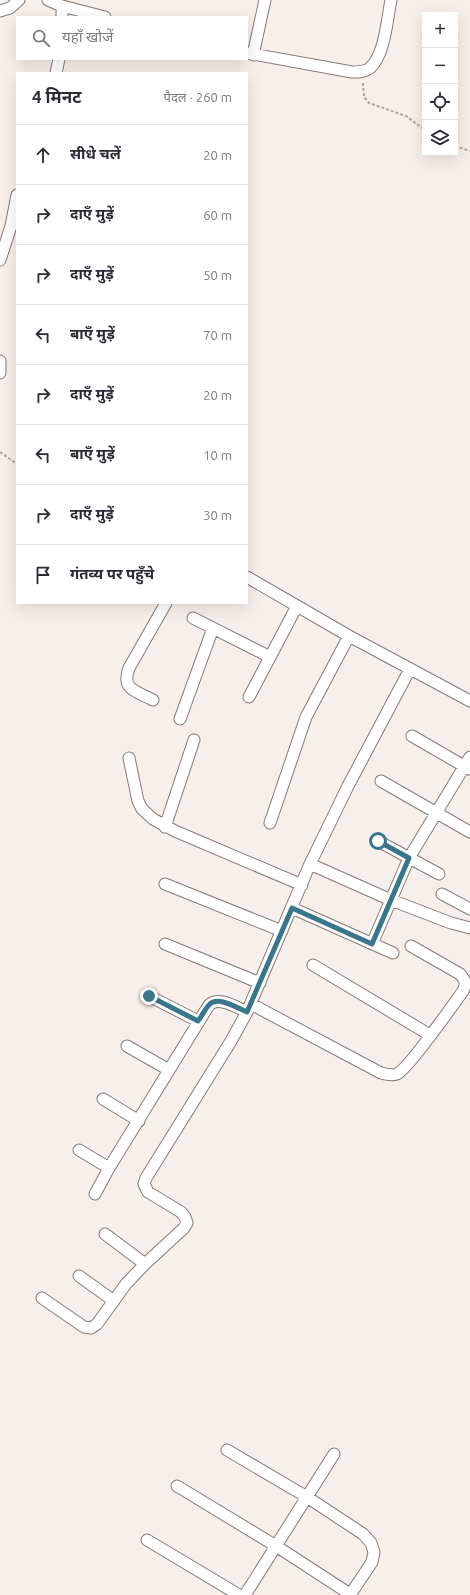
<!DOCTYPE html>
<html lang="hi">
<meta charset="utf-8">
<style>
body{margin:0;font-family:Ubuntu,"Noto Sans Devanagari",sans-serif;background:#f2f2f3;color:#2b2b33}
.controls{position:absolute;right:12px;top:12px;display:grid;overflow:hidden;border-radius:0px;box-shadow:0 4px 16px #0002}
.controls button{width:36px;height:36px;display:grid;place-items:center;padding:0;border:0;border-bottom:1px solid #e1e1e2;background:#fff;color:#2b2b33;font:20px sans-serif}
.stop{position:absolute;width:12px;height:12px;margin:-9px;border:3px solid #37768b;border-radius:50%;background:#fff}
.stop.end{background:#37768b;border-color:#fff;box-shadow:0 1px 4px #0008}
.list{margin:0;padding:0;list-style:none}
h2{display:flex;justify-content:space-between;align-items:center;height:52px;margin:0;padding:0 16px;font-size:17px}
h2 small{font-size:13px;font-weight:400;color:#7c7c81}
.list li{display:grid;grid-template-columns:26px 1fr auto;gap:12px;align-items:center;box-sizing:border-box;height:60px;padding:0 16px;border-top:1px solid #e1e1e2}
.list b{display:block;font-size:15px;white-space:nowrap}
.list em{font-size:13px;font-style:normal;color:#7c7c81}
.icon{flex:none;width:22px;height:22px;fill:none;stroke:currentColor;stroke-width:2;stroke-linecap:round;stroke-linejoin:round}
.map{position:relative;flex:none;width:470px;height:1595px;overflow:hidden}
.search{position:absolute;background:#fff;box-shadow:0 4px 16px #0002;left:16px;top:16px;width:232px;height:44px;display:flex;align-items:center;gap:10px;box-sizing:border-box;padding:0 14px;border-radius:0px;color:#7c7c81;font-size:15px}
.panel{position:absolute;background:#fff;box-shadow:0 4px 16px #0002;left:16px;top:72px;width:232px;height:532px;border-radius:0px}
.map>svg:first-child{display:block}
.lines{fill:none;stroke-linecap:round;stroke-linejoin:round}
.minor-casing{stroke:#837b79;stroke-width:13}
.path{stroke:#aca6a3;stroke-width:2;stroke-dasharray:3 2;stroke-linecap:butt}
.minor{stroke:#fff;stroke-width:11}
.route{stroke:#37768b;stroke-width:5}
</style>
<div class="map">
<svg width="470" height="1595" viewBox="0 0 470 1595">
<rect width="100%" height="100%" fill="#f7efeb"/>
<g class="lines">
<defs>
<path id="minor" d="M48,0L62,6
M0,11L10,8L19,0
M62,17V6L105,17
M247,53L352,72C359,72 365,72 370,68C385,55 387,19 391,0
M253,55L265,0
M56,73L59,59
M0,260L11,226L17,195
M0,361V373
M247,577L349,636L470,701
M193,618L270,657
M249,697L297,606
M153,700C136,691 121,690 129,668L166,603
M180,719L213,628
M412,736L469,769
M129,758L138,801L142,809L153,819L175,831L302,885
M381,781L470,832
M270,823L306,717L349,636
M165,827L194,740
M378,841L439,874
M310,864L391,900L451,923L470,928
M165,884L282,931
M442,894L470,909
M292,908L393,953
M165,944L260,983
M372,944L409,858L470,757
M313,965L430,1035
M149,996L198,1021
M251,1004L381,1073C386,1074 392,1076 397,1074C408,1069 453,1005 463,991C467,983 465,980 460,974L411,946
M127,1046L169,1070
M103,1099L139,1121
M79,1150L109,1168
M95,1194L109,1168L209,1005C219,996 236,1007 247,1012
M105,1234L145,1264
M79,1276L114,1301
M42,1298L84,1327L91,1328L97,1324L126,1284L145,1264L184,1228L187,1223L185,1217L181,1212L148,1192L144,1184L146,1178L231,1041L247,1012L310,864L348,786L410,669
M227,1450L307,1497L363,1534L371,1543L374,1552L372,1562L350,1595
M177,1486L276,1546L350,1594
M147,1540L239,1595
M245,1595L334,1454"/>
</defs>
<use href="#minor" class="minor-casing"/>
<path class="path" d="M363,83L364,97L369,103L406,116L425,130
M455,146L470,151
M0,452L17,464"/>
<use href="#minor" class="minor"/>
</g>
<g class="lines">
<path class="route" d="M149,996L198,1021C202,1016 205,1009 209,1005C217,995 237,1008 247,1012L292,908L372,944L409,858L378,841"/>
</g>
</svg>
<div class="controls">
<button>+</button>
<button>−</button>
<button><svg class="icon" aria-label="locate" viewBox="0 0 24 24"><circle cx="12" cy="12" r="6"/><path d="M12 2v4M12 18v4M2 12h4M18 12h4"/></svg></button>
<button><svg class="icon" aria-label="layers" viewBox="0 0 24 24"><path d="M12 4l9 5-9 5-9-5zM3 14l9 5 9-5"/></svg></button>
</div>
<div class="stop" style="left:378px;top:841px"></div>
<div class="stop end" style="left:149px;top:996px"></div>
<div class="search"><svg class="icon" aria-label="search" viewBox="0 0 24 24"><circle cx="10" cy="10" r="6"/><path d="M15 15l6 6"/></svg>यहाँ खोजें</div>
<section class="panel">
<h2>4 मिनट<small>पैदल · 260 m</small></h2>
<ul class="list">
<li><svg class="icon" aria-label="ahead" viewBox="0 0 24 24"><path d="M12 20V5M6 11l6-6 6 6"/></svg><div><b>सीधे चलें</b></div><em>20 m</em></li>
<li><svg class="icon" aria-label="right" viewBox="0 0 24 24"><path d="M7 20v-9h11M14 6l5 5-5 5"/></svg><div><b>दाएँ मुड़ें</b></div><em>60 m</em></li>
<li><svg class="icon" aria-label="right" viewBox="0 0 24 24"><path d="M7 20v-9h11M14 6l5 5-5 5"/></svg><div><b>दाएँ मुड़ें</b></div><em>50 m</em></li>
<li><svg class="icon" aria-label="left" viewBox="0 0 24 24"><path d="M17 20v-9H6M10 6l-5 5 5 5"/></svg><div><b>बाएँ मुड़ें</b></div><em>70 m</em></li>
<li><svg class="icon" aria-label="right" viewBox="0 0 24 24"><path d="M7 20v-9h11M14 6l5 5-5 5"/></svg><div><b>दाएँ मुड़ें</b></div><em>20 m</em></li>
<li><svg class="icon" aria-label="left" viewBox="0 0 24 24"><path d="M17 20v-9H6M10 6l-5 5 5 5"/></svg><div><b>बाएँ मुड़ें</b></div><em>10 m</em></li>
<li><svg class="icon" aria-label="right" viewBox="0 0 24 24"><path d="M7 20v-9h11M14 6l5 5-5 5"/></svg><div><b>दाएँ मुड़ें</b></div><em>30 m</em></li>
<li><svg class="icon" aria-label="arrive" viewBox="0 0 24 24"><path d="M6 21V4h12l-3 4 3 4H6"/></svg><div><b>गंतव्य पर पहुँचे</b></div></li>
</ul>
</section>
</div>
